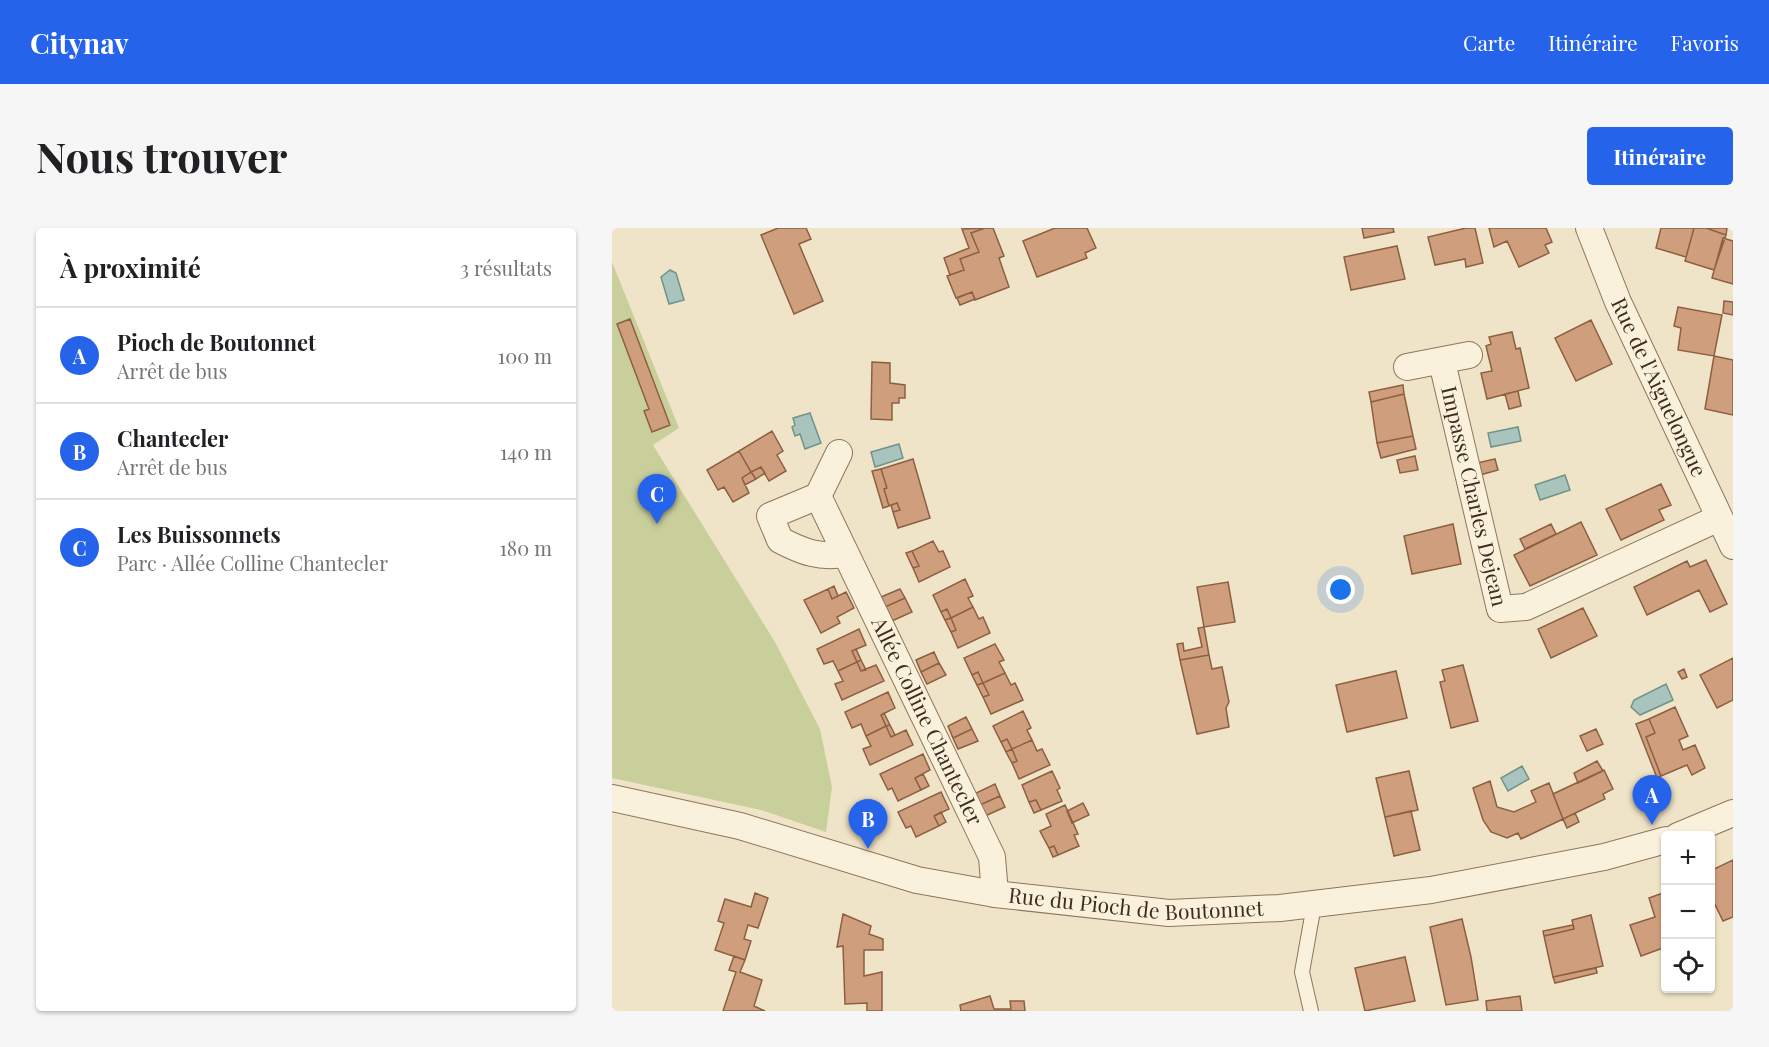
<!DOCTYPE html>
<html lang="fr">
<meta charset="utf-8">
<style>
body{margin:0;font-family:"Playfair Display",serif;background:#f6f6f6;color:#202124}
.controls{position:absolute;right:18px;bottom:18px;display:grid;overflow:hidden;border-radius:6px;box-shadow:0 2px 4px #0004}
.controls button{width:54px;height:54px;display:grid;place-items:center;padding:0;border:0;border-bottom:2px solid #e0e0e0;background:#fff;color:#202124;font:30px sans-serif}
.you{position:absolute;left:729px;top:362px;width:21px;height:21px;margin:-15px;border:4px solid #fff;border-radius:50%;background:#1a73e8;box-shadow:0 0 0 9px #1a73e833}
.badge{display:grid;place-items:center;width:39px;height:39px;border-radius:50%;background:#2563eb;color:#fff;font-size:20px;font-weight:700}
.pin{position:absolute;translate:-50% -50px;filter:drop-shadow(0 2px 3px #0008)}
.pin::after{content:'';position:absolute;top:32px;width:21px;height:18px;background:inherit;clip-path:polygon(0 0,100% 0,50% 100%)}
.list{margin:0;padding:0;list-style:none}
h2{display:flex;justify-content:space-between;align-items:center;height:78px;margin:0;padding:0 24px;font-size:26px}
h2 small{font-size:20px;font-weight:400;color:#757577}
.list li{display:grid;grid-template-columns:39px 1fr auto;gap:18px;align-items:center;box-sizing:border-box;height:96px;padding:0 24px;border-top:2px solid #e0e0e0}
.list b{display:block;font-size:22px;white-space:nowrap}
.list p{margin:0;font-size:20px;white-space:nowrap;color:#757577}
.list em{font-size:20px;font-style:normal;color:#757577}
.icon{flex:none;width:33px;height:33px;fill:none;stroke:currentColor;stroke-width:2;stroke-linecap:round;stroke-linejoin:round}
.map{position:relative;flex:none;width:1121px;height:783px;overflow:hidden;border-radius:6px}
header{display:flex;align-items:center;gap:36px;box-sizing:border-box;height:84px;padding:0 30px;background:#2563eb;color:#fff}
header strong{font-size:28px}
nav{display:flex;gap:33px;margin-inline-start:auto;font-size:21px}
.intro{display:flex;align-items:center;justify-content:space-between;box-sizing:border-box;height:144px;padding:0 36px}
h1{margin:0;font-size:42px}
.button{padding:15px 27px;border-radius:6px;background:#2563eb;color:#fff;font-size:21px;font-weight:700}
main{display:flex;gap:36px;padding:0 36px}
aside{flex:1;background:#fff;border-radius:6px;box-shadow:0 2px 4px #0004}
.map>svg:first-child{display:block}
.green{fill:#c9cf9b}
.water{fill:#a9c4bc;stroke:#6f938a;stroke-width:1.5}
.building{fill:#cf9f7d;stroke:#8d5f41;stroke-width:1.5}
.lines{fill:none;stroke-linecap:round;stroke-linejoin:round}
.lane-casing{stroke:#8d765c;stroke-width:16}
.street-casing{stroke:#8d765c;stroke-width:28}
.lane{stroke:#faf1dc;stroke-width:14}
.street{stroke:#faf1dc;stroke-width:26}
.labels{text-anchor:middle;stroke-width:4.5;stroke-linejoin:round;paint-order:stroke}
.street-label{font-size:21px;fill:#3d2e20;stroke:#f7eed8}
</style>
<header>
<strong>Citynav</strong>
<nav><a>Carte</a><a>Itinéraire</a><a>Favoris</a></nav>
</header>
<div class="intro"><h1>Nous trouver</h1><a class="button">Itinéraire</a></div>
<main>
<aside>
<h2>À proximité<small>3 résultats</small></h2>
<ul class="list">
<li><span class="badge">A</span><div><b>Pioch de Boutonnet</b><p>Arrêt de bus</p></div><em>100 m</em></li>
<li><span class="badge">B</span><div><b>Chantecler</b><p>Arrêt de bus</p></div><em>140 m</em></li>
<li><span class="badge">C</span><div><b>Les Buissonnets</b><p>Parc · Allée Colline Chantecler</p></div><em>180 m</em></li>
</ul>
</aside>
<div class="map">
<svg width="1121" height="783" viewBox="0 0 1121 783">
<rect width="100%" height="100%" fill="#f0e4c8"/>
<path class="green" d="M0,34L67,200L41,217L163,414L208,501L220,559L214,604L149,582L0,550Z"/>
<path class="water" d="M58,42L64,45L72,72L57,76L49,49Z
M198,185L209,215L193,221L188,206L183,208L180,199L183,197L181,190Z
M906,199L909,213L879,219L876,205Z
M287,216L291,230L263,239L259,224Z
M953,247L958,262L928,272L923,257Z
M1054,456L1061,472L1028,487L1019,479L1022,472Z
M910,538L917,551L896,563L889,550Z"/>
<path class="building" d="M166,0H194L199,11L187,16L211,73L182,86L149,7Z
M373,0H381L392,28L387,30L397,59L363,72L360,64L344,70L335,48L352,42L348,31L367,24L359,5Z
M373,0L359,5L367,24L348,31L352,42L338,47L332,30L357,20L350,1Z
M443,0H475L484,20L473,25L475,30L425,49L411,13Z
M750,0H781L782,4L752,10Z
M854,0H863L871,35L854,39L853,31L823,37L816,9Z
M877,0H934L940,14L933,17L937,25L907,39L895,13L882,19Z
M1049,0H1082L1074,29L1044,20Z
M1082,0H1094L1114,7L1102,42L1073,33Z
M1094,0H1115L1114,7Z
M1111,10L1121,13V56L1100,50Z
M785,18L793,51L739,62L732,29Z
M360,64L363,71L348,77L345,70Z
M1112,73L1121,74V87L1111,85Z
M1066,79L1110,87L1102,128L1066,122L1069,100L1062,98Z
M18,91L58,197L40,204L32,183L37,181L5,96Z
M979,92L1000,136L964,153L943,110Z
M900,104L904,121L908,120L917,160L875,171L869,145L880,143L874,118L879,116L877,109Z
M1102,128L1121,132V187L1093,181Z
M260,134L278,135V155L293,157V170H287V175H280V192L259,191Z
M791,157L792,166L759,174L757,164Z
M906,163L909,178L897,181L893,166Z
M792,166L801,208L765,215L759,174Z
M160,203L171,223L165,227L174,243L157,253L149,239L139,244L127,223Z
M801,208L804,221L769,230L765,215Z
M127,223L139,244L130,250L137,265L121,274L112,259L106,262L95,242Z
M803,228L806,242L788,245L785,232Z
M301,231L318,290L286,300L281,284L288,282L285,275L277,278L272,261L275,260L269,241Z
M883,231L886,242L868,247L865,235Z
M149,239L153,245L144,251L139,244Z
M269,241L275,260L272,261L277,278L271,280L260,243Z
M139,244L144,251L133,257L130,250Z
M1049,256L1059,277L1047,282L1052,292L1009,312L994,281Z
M285,275L288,282L281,284L279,277Z
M969,294L985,327L918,358L902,327Z
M841,296L849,336L800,346L792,308Z
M939,296L944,306L913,321L908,311Z
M321,313L327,324L331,323L338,339L307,354L301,340L307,338L300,323Z
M300,323L307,338L301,340L294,325Z
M1094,332L1115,376L1098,384L1087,362L1035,387L1022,359L1075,333L1078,339Z
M353,351L361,368L356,370L361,379L339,390L335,381L329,384L321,367Z
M616,354L623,394L592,399L585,359Z
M222,358L226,368L220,371L216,361Z
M216,361L220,371L234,364L242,380L225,389L228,395L209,405L192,372Z
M288,361L293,370L273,379L269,369Z
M293,370L300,384L280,393L273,379Z
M361,379L367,391L371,389L378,405L346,420L339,404L344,402L339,390Z
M971,380L985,408L939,430L926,401Z
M335,381L339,390L333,392L329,384Z
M339,390L344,402L339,404L333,392Z
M592,399L597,427L568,432L565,416L571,415L572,423L590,419L586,400Z
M247,401L254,417L240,423L245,434L226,443L221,433L212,436L205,421Z
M383,416L392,432L387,434L393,445L371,455L366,444L360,447L352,430Z
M244,421L249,432L245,434L240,423Z
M322,424L327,435L309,444L304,432Z
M597,427L600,441L610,439L617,474L614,480L617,499L585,506L568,432Z
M1121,430V472L1105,480L1088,447Z
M249,432L254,442L249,443L245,434Z
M245,434L249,443L264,437L272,453L230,472L223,456L231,453L226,443Z
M327,435L334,447L315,456L309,444Z
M851,437L866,493L839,500L828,454L833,453L830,442Z
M1072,441L1075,449L1070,451L1066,444Z
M784,443L795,490L735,504L724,457Z
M366,444L371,455L365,457L360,447Z
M393,445L399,457L403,455L411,472L379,486L371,469L377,467L371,455Z
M371,455L377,467L371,469L365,457Z
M276,464L283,480L269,487L274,498L254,508L249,496L240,500L233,484Z
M1063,479L1076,508L1067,512L1071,522L1083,517L1093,540L1080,547L1075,537L1049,548L1034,509L1043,505L1037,491Z
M411,483L419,500L415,502L420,512L400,521L395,511L389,514L381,498Z
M272,485L278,497L274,498L269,487Z
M354,489L360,501L341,510L336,498Z
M1037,491L1043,505L1034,509L1049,548L1045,550L1024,496Z
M278,497L283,507L279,509L274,498Z
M274,498L279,509L294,502L301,517L258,537L251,521L259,518L254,508Z
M360,501L366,513L346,521L341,510Z
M984,501L991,516L975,523L968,508Z
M395,511L400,521L394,524L389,514Z
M420,512L425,523L430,521L438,537L407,551L400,535L405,533L400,521Z
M400,521L405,533L400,535L394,524Z
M311,526L318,542L303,550L309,562L286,573L280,560L276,562L268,546Z
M985,533L991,543L966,555L962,545Z
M992,542L1001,561L991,566L993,571L951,591L941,566Z
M440,543L448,560L445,562L450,573L429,582L424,572L417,574L410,557Z
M797,543L806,582L773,589L764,550Z
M311,546L317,558L309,562L303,550Z
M878,553L885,579L902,584L924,574L919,563L937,555L951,591L909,611L906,605L895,610L879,604L871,592L861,560Z
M383,556L388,568L368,577L362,566Z
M329,564L337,581L322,588L327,598L304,609L299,598L294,600L286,584Z
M388,568L393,579L373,588L368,577Z
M424,572L429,582L422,585L417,574Z
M471,575L477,587L460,595L455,583Z
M453,577L466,606L462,607L467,618L446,627L442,618L437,620L428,603L439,598L434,586Z
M799,583L808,622L782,628L773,589Z
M329,584L334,594L327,598L322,588Z
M963,585L967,594L955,600L951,591Z
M442,618L446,627L441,629L437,620Z
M1121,632V689L1111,693L1098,666V643Z
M143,665L156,670L146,700L136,697L132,711L139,713L133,732L103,722L112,695L106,693L113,671L139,679Z
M1051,665H1054V719L1029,728L1018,697L1043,689L1037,670Z
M231,686L259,698L257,706L271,711V722H252V748L270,744V783H255V775L233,776L231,718L225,719Z
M979,687L991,738L941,749L932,708L962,701L960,692Z
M850,691L859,729L866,772L834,777L818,699Z
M961,697L962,701L932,708L931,703Z
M122,728L133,732L128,744L150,752L142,778L153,783H111L124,744L117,742Z
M793,729L803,773L753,783L743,740Z
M984,740L985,745L943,755L941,749Z
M378,768L382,781H399L398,773H412L413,783H349L348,777Z
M908,768L910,783H875L874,773Z"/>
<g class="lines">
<defs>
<path id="lane" d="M699,783L690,744L702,677"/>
<g id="street">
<path id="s1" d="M977,0L1006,74L1121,318"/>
<path id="s2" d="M830,134L888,381L914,379L1107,290"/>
<path d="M795,139L857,127"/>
<path id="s3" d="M227,225L206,268L380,629L383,666"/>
<path d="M206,268L158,288L168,312C191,324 207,330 233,326"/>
<path id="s4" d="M0,570L128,598L305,652L383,666L557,685L668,680L819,662L992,629L1054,612"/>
<path d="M1066,608L1121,585"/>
</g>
</defs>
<use href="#lane" class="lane-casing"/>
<use href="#street" class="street-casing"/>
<use href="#lane" class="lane"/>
<use href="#street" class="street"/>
</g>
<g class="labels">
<g class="street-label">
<text dy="7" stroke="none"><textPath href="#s1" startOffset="174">Rue de l'Aiguelongue</textPath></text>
<text dy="7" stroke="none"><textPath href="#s2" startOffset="138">Impasse Charles Dejean</textPath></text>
<text dy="7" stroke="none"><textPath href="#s3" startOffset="298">Allée Colline Chantecler</textPath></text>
<text dy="7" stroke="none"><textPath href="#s4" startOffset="537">Rue du Pioch de Boutonnet</textPath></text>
</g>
</g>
</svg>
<div class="controls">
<button>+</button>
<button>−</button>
<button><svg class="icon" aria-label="locate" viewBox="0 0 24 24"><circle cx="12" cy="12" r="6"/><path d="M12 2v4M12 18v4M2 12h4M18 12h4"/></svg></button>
</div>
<div class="you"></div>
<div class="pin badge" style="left:1040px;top:597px">A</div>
<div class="pin badge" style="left:256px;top:621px">B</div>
<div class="pin badge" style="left:45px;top:296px">C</div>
</div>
</main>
